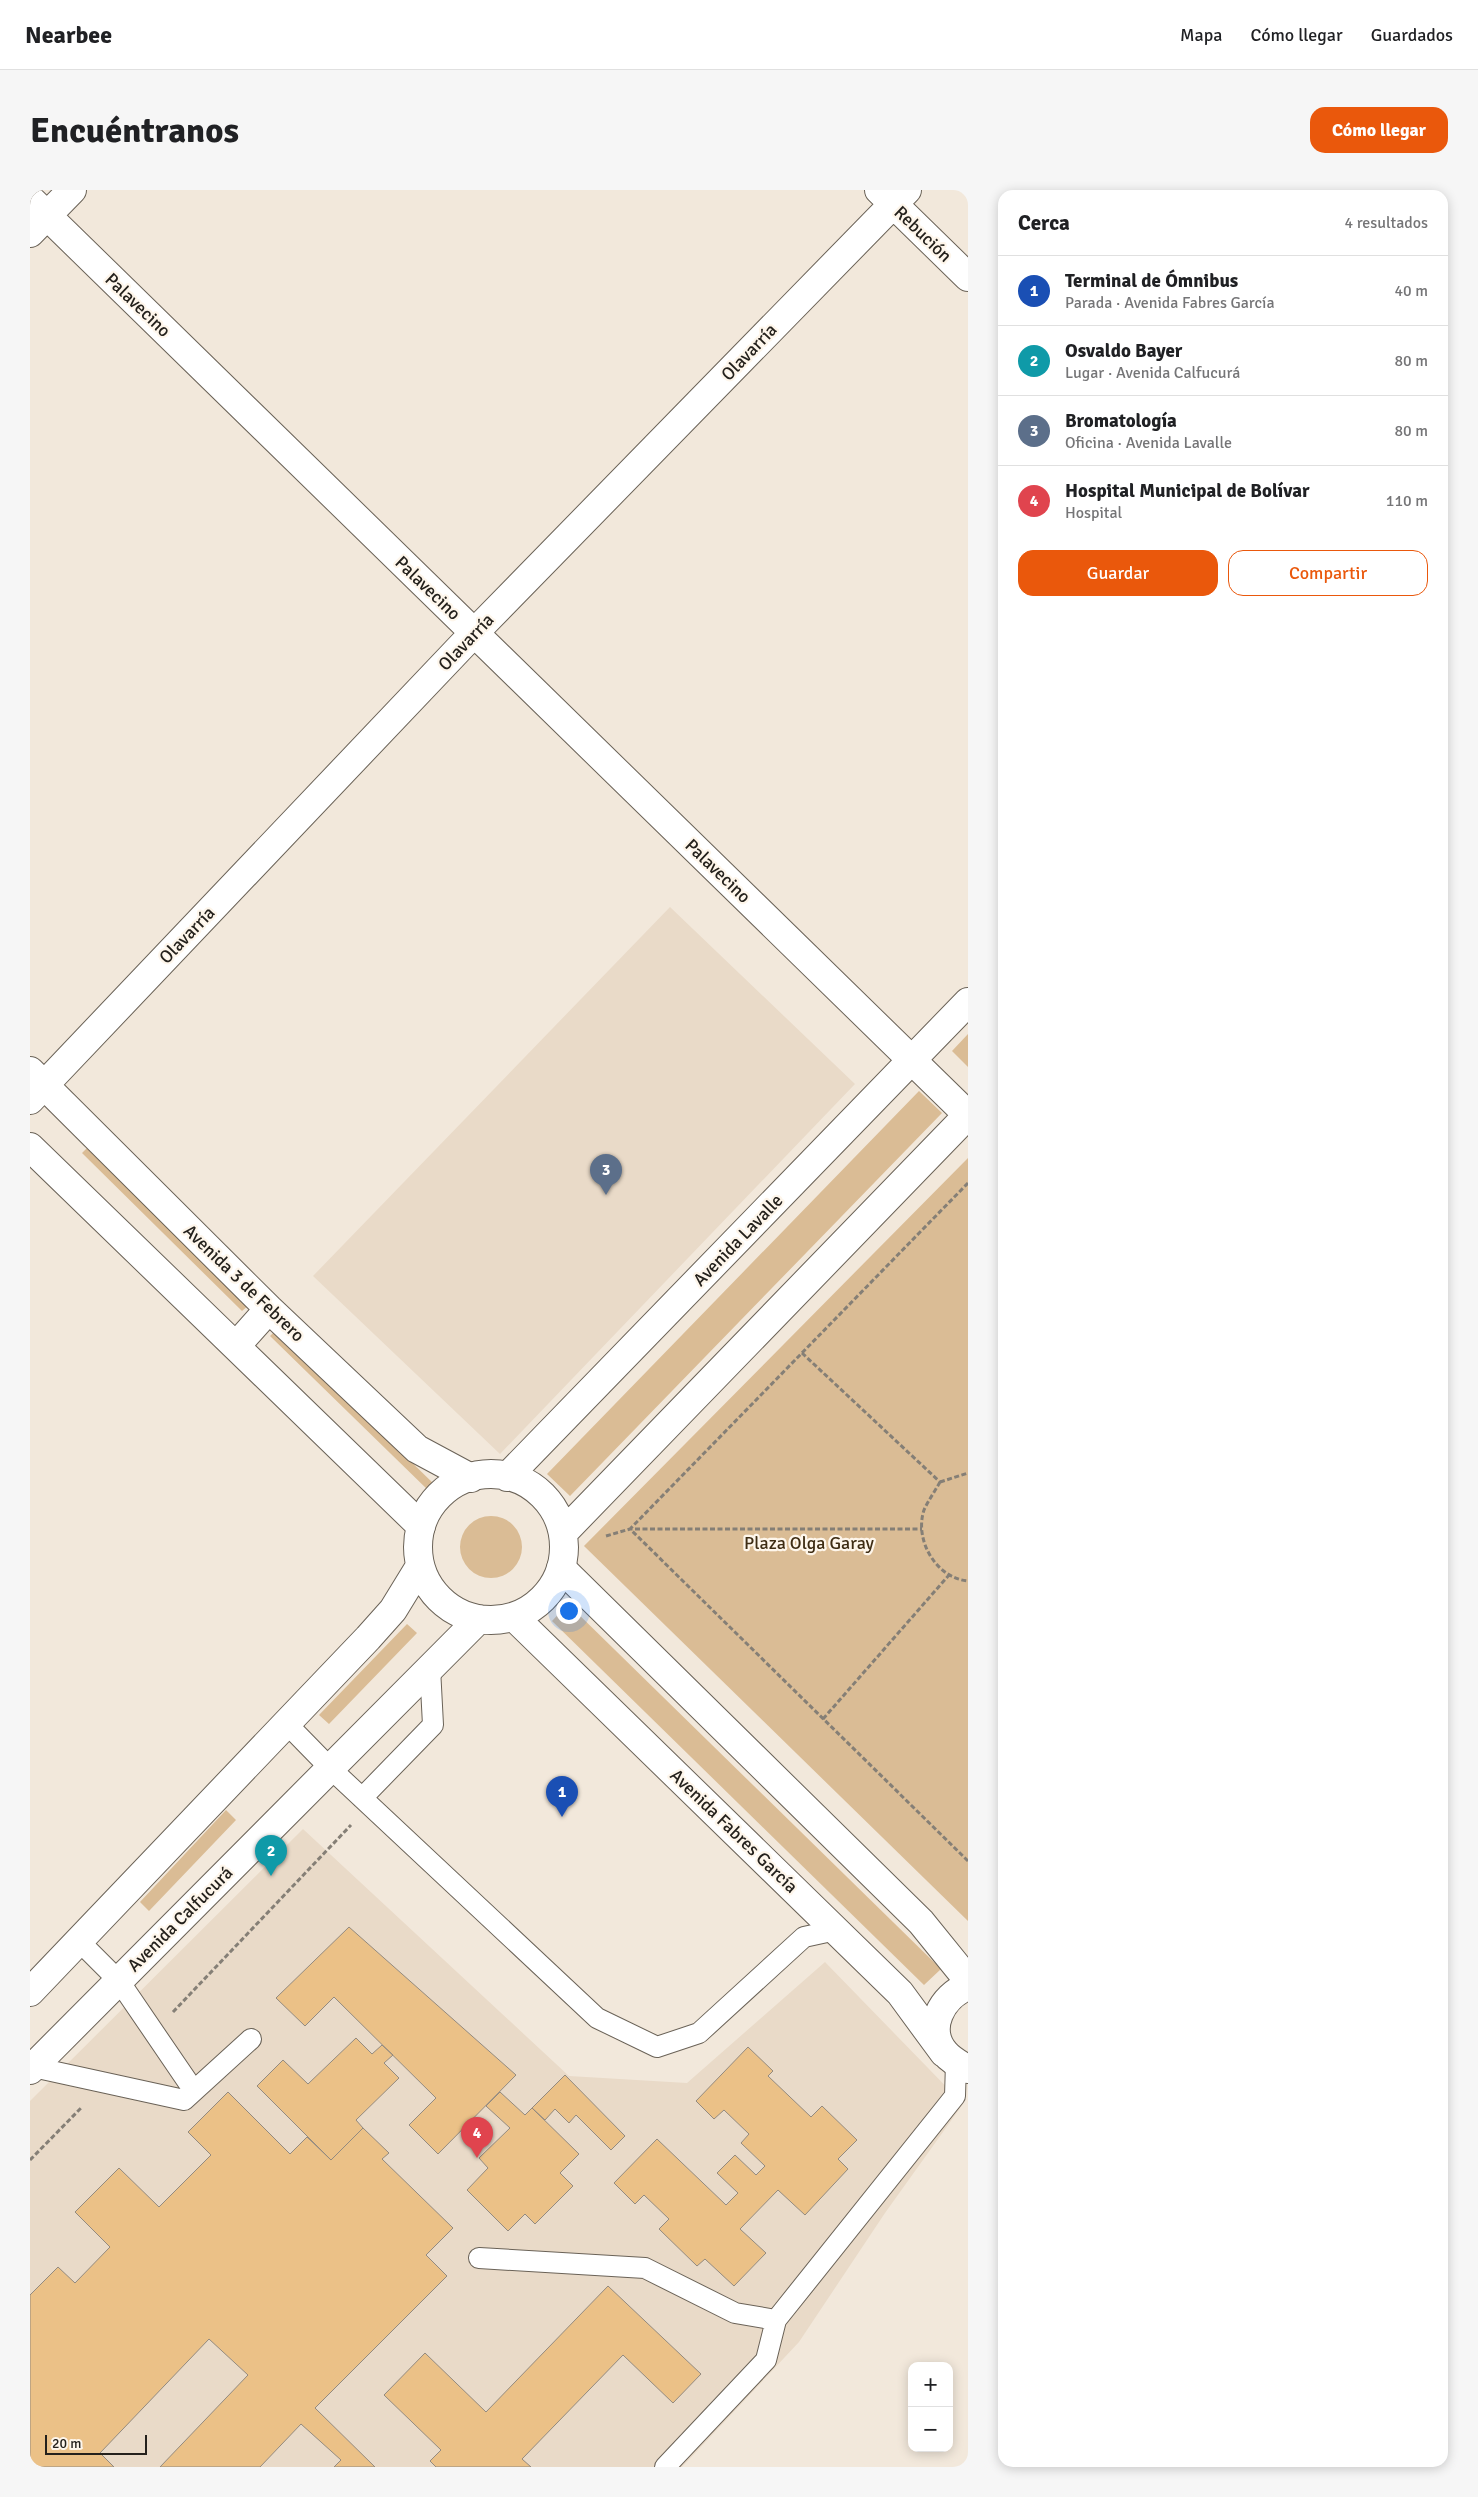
<!DOCTYPE html>
<html lang="es">
<meta charset="utf-8">
<style>
body{margin:0;font-family:Signika,sans-serif;background:#f6f6f6;color:#202124}
.controls{position:absolute;right:15px;bottom:15px;display:grid;overflow:hidden;border-radius:10px;box-shadow:0 2px 12px #0003}
.controls button{width:45px;height:45px;display:grid;place-items:center;padding:0;border:0;border-bottom:1px solid #e0e0e0;background:#fff;color:#202124;font:25px sans-serif}
.scale{position:absolute;left:15px;bottom:12px;width:102px;box-sizing:border-box;padding-left:5px;border:2px solid #24211c;border-top:0;font-size:14px;line-height:18px;white-space:nowrap;color:#24211c;-webkit-text-stroke:4px #fef6eb;paint-order:stroke}
.you{position:absolute;left:538px;top:1420px;width:18px;height:18px;margin:-12px;border:4px solid #fff;border-radius:50%;background:#1a73e8;box-shadow:0 0 0 8px #1a73e833}
.badge{display:grid;place-items:center;width:32px;height:32px;border-radius:50%;background:#ea580c;color:#fff;font-size:16px;font-weight:700}
.pin{position:absolute;translate:-50% -41px;filter:drop-shadow(0 1px 2px #0008)}
.pin::after{content:'';position:absolute;top:26px;width:18px;height:15px;background:inherit;clip-path:polygon(0 0,100% 0,50% 100%)}
.list{margin:0;padding:0;list-style:none}
h2{display:flex;justify-content:space-between;align-items:center;height:65px;margin:0;padding:0 20px;font-size:21px}
h2 small{font-size:16px;font-weight:400;color:#757577}
.list li{display:grid;grid-template-columns:32px 1fr auto;gap:15px;align-items:center;box-sizing:border-box;height:70px;padding:0 20px;border-top:1px solid #e0e0e0}
.list b{display:block;font-size:19px;white-space:nowrap}
.list p{margin:0;font-size:16px;white-space:nowrap;color:#757577}
.list em{font-size:16px;font-style:normal;color:#757577}
.actions{display:flex;gap:10px;padding:15px 20px}
.actions a{flex:1;padding:11px 0;border:1px solid #ea580c;border-radius:15px;text-align:center;font-size:18px;color:#ea580c}
.actions .main{background:#ea580c;color:#fff}
.map{position:relative;flex:none;width:938px;height:2277px;overflow:hidden;border-radius:15px}
header{display:flex;align-items:center;gap:30px;box-sizing:border-box;height:70px;padding:0 25px;background:#fff;border-bottom:1px solid #e0e0e0}
header strong{font-size:24px}
nav{display:flex;gap:28px;margin-inline-start:auto;font-size:18px}
.intro{display:flex;align-items:center;justify-content:space-between;box-sizing:border-box;height:120px;padding:0 30px}
h1{margin:0;font-size:35px}
.button{padding:12px 22px;border-radius:15px;background:#ea580c;color:#fff;font-size:18px;font-weight:700}
main{display:flex;gap:30px;padding:0 30px}
aside{flex:1;background:#fff;border-radius:15px;box-shadow:0 2px 12px #0003}
.map>svg:first-child{display:block}
.built{fill:#e9dac8}
.green{fill:#dabc95}
.building{fill:#ebc187;stroke:#938a7f}
.lines{fill:none;stroke-linecap:round;stroke-linejoin:round}
.service-casing{stroke:#6a6257;stroke-width:22}
.minor-casing{stroke:#6a6257;stroke-width:30}
.tertiary-casing{stroke:#6a6257;stroke-width:30}
.secondary-casing{stroke:#6a6257;stroke-width:30}
.path{stroke:#857f76;stroke-width:3;stroke-dasharray:5 2.5;stroke-linecap:butt}
.service{stroke:#fff;stroke-width:20}
.minor{stroke:#fff;stroke-width:28}
.tertiary{stroke:#fff;stroke-width:28}
.secondary{stroke:#fff;stroke-width:28}
.labels{text-anchor:middle;stroke-width:4.5;stroke-linejoin:round;paint-order:stroke}
.street-label{font-size:18px;fill:#24211c;stroke:#fef6eb}
.park-label{font-size:18px;fill:#3e2c13;stroke:#fef6eb}
</style>
<header>
<strong>Nearbee</strong>
<nav><a>Mapa</a><a>Cómo llegar</a><a>Guardados</a></nav>
</header>
<div class="intro"><h1>Encuéntranos</h1><a class="button">Cómo llegar</a></div>
<main>
<div class="map">
<svg width="938" height="2277" viewBox="0 0 938 2277">
<rect width="100%" height="100%" fill="#f2e8db"/>
<path class="built" d="M640,717L825,894L470,1264L283,1086Z
M273,1639L539,1886L657,1893L795,1772L933,1914L855,2023L769,2152L652,2277H0V1911Z"/>
<path class="green" d="M938,844V877L922,861Z
M889,901L912,923L540,1306L517,1284Z
M58,957L219,1115L212,1121L52,963Z
M938,968V1731L554,1356Z
M246,1140L407,1297L401,1303L240,1146Z
M430 1357a31 31 0 1 1 62 0a31 31 0 1 1-62 0Z
M538,1414L911,1779L894,1795L522,1431Z
M377,1434L387,1443L299,1534L289,1525Z
M196,1620L206,1630L119,1721L110,1712Z"/>
<path class="building" d="M319,1737L486,1885L408,1964L379,1935L406,1908L304,1807L275,1836L246,1808Z
M326,1848L342,1864L352,1855L363,1865L354,1873L369,1888L326,1930L333,1938L301,1970L227,1896L253,1870L278,1894Z
M718,1857L743,1881L738,1886L781,1927L792,1916L827,1950L808,1969L818,1979L775,2025L748,2000L710,2039L736,2063L704,2096L675,2069L667,2076L629,2039L639,2029L614,2005L605,2014L584,1993L627,1949L696,2015L708,2003L687,1983L705,1965L726,1985L735,1976L711,1953L719,1944L694,1920L684,1929L666,1911Z
M535,1885L595,1946L581,1960L546,1925L539,1933L525,1919L515,1930L502,1918Z
M198,1902L260,1964L277,1947L301,1970L333,1938L359,1963L352,1969L423,2038L396,2065L417,2086L285,2218L345,2277H304L311,2270L271,2234L230,2277H130L218,2185L179,2149L70,2263L84,2277H0V2105L28,2077L45,2093L80,2057L45,2022L89,1978L129,2017L181,1965L158,1942Z
M470,1902L495,1925L502,1918L549,1964L530,1983L543,1996L505,2034L495,2024L478,2041L437,2000L458,1978L449,1968L480,1938L456,1916Z
M578,2096L671,2184L643,2213L593,2165L492,2269L501,2277H406L400,2271L411,2260L354,2205L395,2163L456,2222Z"/>
<g class="lines">
<defs>
<path id="service" d="M257,1534L300,1578L567,1828L627,1857L669,1843L774,1747L806,1740
M332,1608L403,1535L400,1478
M49,1751L89,1791L164,1901
M3,1877L154,1910L221,1849
M449,2068L615,2078L705,2123L746,2130
M635,2277L736,2170L746,2130L925,1906L926,1873"/>
<path id="minor" d="M849,0L938,87
M0,9L938,925
M0,43L42,0
M0,910L444,443L877,0"/>
<path id="tertiary" d="M0,881L239,1119L387,1259L441,1288
M0,957L391,1336
M206,1156L239,1119
M531,1378L891,1732L938,1790
M484,1427L870,1803L914,1863
M938,1796C912,1806 894,1839 915,1863C921,1870 930,1875 938,1879"/>
<path id="secondary" d="M388 1357a73 73 0 1 1 146 0a73 73 0 1 1-146 0Z
M477,1287L938,812
M533,1343L938,925
M0,1802L338,1448L363,1420L390,1376
M0,1880L449,1429"/>
</defs>
<use href="#service" class="service-casing"/>
<use href="#minor" class="minor-casing"/>
<use href="#tertiary" class="tertiary-casing"/>
<use href="#secondary" class="secondary-casing"/>
<path class="path" d="M938,993L600,1339L938,1671
M772,1163L910,1292
M910,1292C905,1301 898,1311 894,1320C884,1350 906,1388 938,1391
M910,1292L938,1283
M576,1346L600,1339H892
M793,1529L919,1385
M143,1822L321,1635
M0,1970L52,1917"/>
<use href="#service" class="service"/>
<use href="#minor" class="minor"/>
<use href="#tertiary" class="tertiary"/>
<use href="#secondary" class="secondary"/>
</g>
<g class="labels">
<g class="street-label">
<text transform="translate(893 44) rotate(44)" y="6">Rebución</text>
<text transform="translate(108 115) rotate(44)" y="6">Palavecino</text>
<text transform="translate(719 162) rotate(-46)" y="6">Olavarría</text>
<text transform="translate(398 398) rotate(44)" y="6">Palavecino</text>
<text transform="translate(436 452) rotate(-46)" y="6">Olavarría</text>
<text transform="translate(688 681) rotate(44)" y="6">Palavecino</text>
<text transform="translate(157 745) rotate(-46)" y="6">Olavarría</text>
<text transform="translate(708 1050) rotate(-46)" y="6">Avenida Lavalle</text>
<text transform="translate(214 1093) rotate(44)" y="6">Avenida 3 de Febrero</text>
<text transform="translate(704 1641) rotate(44)" y="6">Avenida Fabres García</text>
<text transform="translate(150 1729) rotate(-45)" y="6">Avenida Calfucurá</text>
</g>
<g class="park-label">
<text x="779" y="1359">Plaza Olga Garay</text>
</g>
</g>
</svg>
<div class="controls">
<button>+</button>
<button>−</button>
</div>
<div class="scale">20 m</div>
<div class="you"></div>
<div class="pin badge" style="left:532px;top:1627px;background:#1a4fb4">1</div>
<div class="pin badge" style="left:241px;top:1686px;background:#0f9aa8">2</div>
<div class="pin badge" style="left:576px;top:1005px;background:#5c6f8a">3</div>
<div class="pin badge" style="left:447px;top:1968px;background:#e0444e">4</div>
</div>
<aside>
<h2>Cerca<small>4 resultados</small></h2>
<ul class="list">
<li><span class="badge" style="background:#1a4fb4">1</span><div><b>Terminal de Ómnibus</b><p>Parada · Avenida Fabres García</p></div><em>40 m</em></li>
<li><span class="badge" style="background:#0f9aa8">2</span><div><b>Osvaldo Bayer</b><p>Lugar · Avenida Calfucurá</p></div><em>80 m</em></li>
<li><span class="badge" style="background:#5c6f8a">3</span><div><b>Bromatología</b><p>Oficina · Avenida Lavalle</p></div><em>80 m</em></li>
<li><span class="badge" style="background:#e0444e">4</span><div><b>Hospital Municipal de Bolívar</b><p>Hospital</p></div><em>110 m</em></li>
</ul>
<div class="actions"><a class="main">Guardar</a><a>Compartir</a></div>
</aside>
</main>
